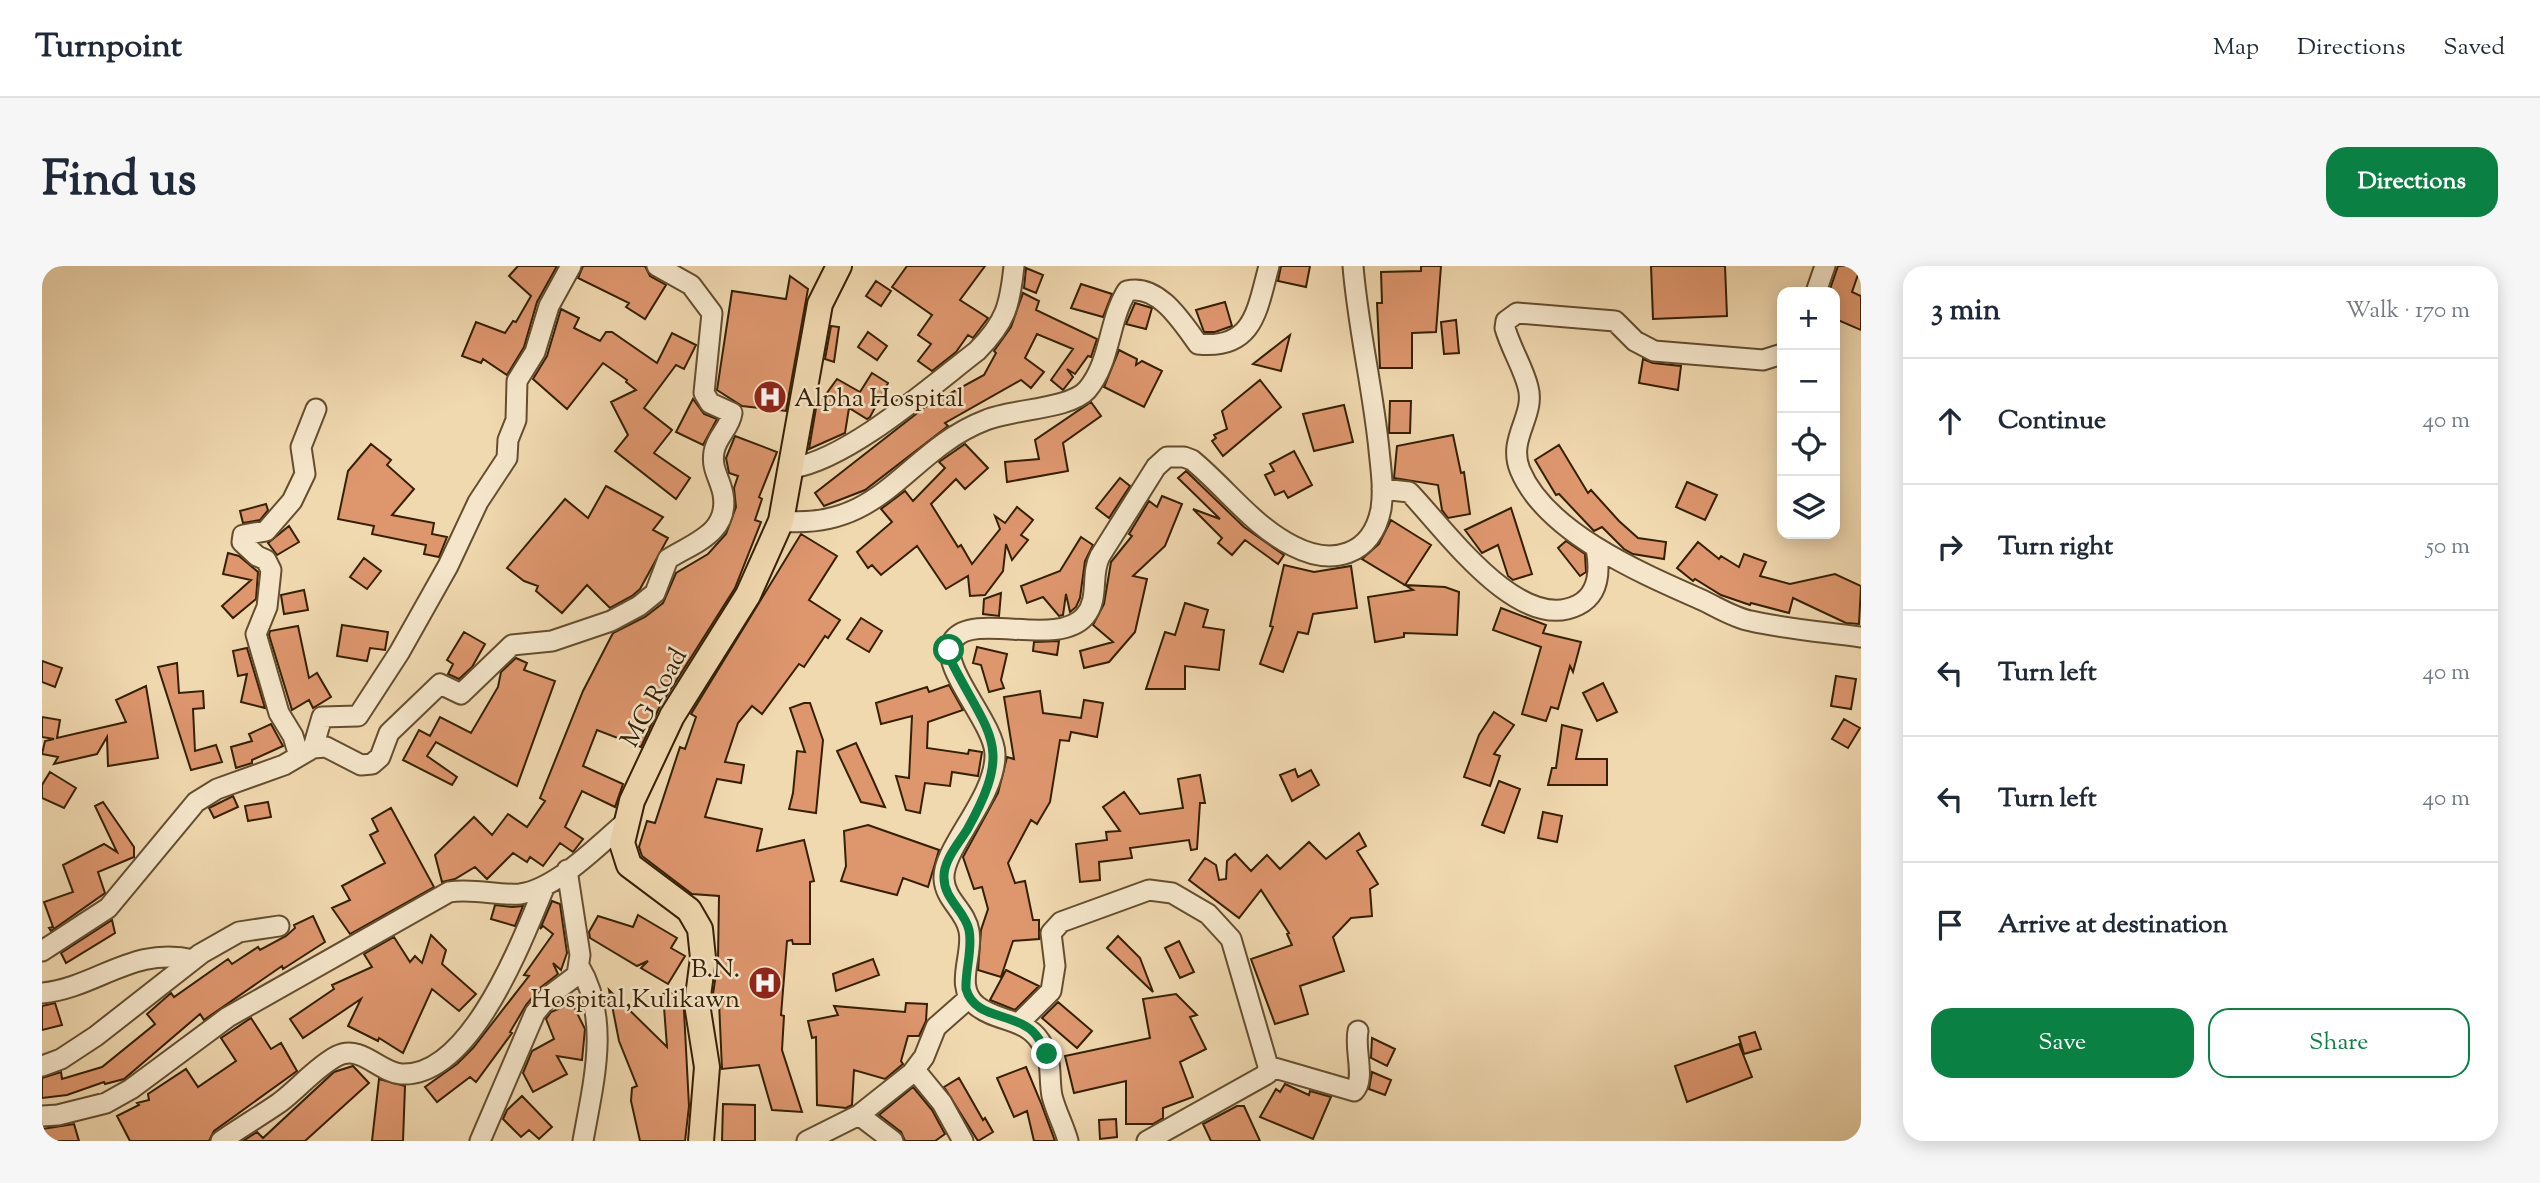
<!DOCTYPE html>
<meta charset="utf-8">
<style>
body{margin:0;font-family:"Sorts Mill Goudy",serif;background:#f6f6f7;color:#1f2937}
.controls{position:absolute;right:21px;top:21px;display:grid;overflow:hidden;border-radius:14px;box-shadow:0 4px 18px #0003}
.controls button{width:63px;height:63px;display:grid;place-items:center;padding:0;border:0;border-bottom:2px solid #e0e1e3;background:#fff;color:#1f2937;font:35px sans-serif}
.stop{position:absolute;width:21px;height:21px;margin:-16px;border:5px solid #0b8043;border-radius:50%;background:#fff}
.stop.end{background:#0b8043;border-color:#fff;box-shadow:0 2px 7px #0008}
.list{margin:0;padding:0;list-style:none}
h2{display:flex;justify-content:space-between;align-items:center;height:91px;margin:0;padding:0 28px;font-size:30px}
h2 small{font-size:23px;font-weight:400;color:#747a83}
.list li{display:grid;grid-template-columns:46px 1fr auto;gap:21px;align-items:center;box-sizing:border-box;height:126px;padding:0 28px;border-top:2px solid #e0e1e3}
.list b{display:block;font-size:26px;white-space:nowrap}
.list em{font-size:23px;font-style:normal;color:#747a83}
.actions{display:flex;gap:14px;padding:21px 28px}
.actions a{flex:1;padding:16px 0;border:2px solid #0b8043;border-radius:21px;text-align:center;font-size:24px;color:#0b8043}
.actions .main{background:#0b8043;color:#fff}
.icon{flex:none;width:38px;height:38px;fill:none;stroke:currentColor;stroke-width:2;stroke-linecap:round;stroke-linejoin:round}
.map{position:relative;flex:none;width:1819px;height:875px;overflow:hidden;border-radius:21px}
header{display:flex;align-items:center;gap:42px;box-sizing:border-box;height:98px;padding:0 35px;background:#fff;border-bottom:2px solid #e0e1e3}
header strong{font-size:33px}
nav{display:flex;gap:38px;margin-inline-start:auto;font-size:24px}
.intro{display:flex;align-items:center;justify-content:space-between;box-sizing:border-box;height:168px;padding:0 42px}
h1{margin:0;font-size:49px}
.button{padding:18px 32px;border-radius:21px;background:#0b8043;color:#fff;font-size:24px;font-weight:700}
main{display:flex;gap:42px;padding:0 42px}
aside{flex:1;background:#fff;border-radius:21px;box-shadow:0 4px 18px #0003}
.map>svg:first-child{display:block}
.building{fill:#de966d;stroke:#352004;stroke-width:2}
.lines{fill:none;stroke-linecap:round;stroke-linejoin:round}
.minor-casing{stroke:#644e2f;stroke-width:23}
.major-casing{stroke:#352004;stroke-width:28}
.minor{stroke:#f5e6cb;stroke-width:19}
.major{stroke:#f0d8af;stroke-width:24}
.route{stroke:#0b8043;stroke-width:9}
.labels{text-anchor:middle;stroke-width:5;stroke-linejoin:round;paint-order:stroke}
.poi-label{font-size:26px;fill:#352004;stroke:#f5e6cb;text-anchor:start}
.street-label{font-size:26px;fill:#352004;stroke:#f5e6cb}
</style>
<header>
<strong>Turnpoint</strong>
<nav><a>Map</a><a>Directions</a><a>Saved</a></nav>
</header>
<div class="intro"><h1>Find us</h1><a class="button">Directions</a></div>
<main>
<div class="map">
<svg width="1819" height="875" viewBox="0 0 1819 875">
<rect width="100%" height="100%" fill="#f0d8af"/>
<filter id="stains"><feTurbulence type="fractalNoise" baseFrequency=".00286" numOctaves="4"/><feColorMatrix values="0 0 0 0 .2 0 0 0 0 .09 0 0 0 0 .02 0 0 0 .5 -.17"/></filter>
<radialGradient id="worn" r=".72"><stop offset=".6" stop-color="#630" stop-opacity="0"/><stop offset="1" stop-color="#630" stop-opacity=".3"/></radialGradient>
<path class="building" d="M476,0H515L495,36L482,81L465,109L441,93L439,97L420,90L434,56L463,67L471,55L474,56L489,30L467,10Z
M541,0H603L608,10L624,19L603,53L584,41L587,37L536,12Z
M865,0H943L918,34L946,52L931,72L926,69L914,86L890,105L876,95L889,78L876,69L890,49L850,21Z
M1239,0H1268L1264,21L1236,15Z
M1379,0H1399L1394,66L1370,67V102H1338L1335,37H1340L1339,6L1379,5Z
M1609,0H1683L1685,50L1611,53Z
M1796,0H1819L1810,26L1819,30V64L1796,54L1793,61V26H1787Z
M984,2L1001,9L994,27L982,22Z
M748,10L766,23L744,145L700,140L675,124L690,25L744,33Z
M834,15L849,25L839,40L824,30Z
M1039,18L1070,28L1061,51L1029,42Z
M981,27L997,35L994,44L1055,73L1049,91L1046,90L1033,108L1025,103L1031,111L1021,124L1009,114L1031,83L995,68L983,92L1002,106L989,122L979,114L903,157L906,160L823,224L782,240L773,227L883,141L942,109L954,87L952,85L969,61Z
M1183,36L1190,60L1173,66H1162L1154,44Z
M1093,37L1110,42L1104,63L1084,58Z
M519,43L537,52L532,62L558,75L564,66H570L615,97L630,67L654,79L642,103L634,99L602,142L630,164L612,187L648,212L634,233L573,185L586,169L569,136L594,124L584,116L585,114L561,97L525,143L491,113L505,90Z
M1414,54L1417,87L1402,88L1399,56Z
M789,60L797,61L792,96L783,93Z
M826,66L845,80L835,94L816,81Z
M1248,69L1239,105L1211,98Z
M1077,84L1095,93L1094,99L1100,95L1120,105L1102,141L1062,121Z
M1601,93L1611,97L1639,100L1636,124L1597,117Z
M830,107L846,117L828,151L825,153L807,142L803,167L767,183L774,142L795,113L818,126Z
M1218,114L1239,141L1181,190L1170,175L1174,172L1172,169L1185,163L1180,145Z
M651,133L662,148L675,153L661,179L634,166Z
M1348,135H1369L1368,167H1347Z
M1049,136L1059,150L1021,177L1026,205L965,216L963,196L997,193L993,174Z
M1302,139L1311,176L1272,185L1261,148Z
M1411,169L1419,207L1422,206L1428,248L1406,252L1400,244L1396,219L1352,212L1355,180Z
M693,170L735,186L717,231L720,233L713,254L719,256L693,322L617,442L599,481L555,464L541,500L581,518L573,541L540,525L523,561L541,573L531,586L518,577L501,600L488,591L485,596L471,587L445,613L433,601L413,613L400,616L393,589L432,551L450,569L466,548L485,561L503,535L498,532L541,425L571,367L603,351L621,337L634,307L666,288L684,268L694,241L692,222L696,210L687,207L684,192Z
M329,178L349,194L345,199L372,223L350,249L392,257L390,268L405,271L397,291L382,288L384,279L330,268L332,260L296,253L306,205Z
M923,178L946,202L923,223L914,213L889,238L916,281L919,279L930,298L958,263L953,250L963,257L975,241L991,254L979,269L986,274L970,294L964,278L961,305L943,329L928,330L926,310L904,323L875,280L839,309L830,299L826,302L815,286L850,256L839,243L863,225L871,235L903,202L897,196Z
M1517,179L1546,227L1549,224L1577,255L1596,272L1624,276L1622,293L1591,288L1582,283L1560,261L1552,265L1517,228L1514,229L1493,194Z
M1252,185L1270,219L1246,232L1242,225L1233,229L1223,209L1232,205L1228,198Z
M1144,205L1202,261L1242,289L1236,298L1203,274L1190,289L1176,277L1180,272L1151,243L1178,253L1136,212Z
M1078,212L1088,220L1067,252L1054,242Z
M1645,216L1675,229L1663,254L1634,241Z
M564,220L621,251L611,264L626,272L598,323L590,330L568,342L545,319L520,347L494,325L496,320L482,315L465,302L523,233L546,252Z
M1120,230L1140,238L1123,280L1091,310L1105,313L1093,366L1067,396L1042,402L1038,385L1071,376L1051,359L1062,338L1069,296L1090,270L1087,268L1107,235L1115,241Z
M224,238L226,244L218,254L201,257L198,245Z
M1469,242L1490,308L1471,314L1466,310L1456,279L1440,287L1423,264Z
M1349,254L1389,279L1363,319L1403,321L1417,326L1415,369L1362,367V371L1333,376L1326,331L1371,324L1320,293L1337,278Z
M247,260L257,276L235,289L226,277Z
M759,268L795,290L767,334L798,354L786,372L783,370L762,401L757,398L720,448L710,440L696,457L683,496L702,499L699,517L675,513L663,551L720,563L715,585L762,574L772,615L768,616V678H751L750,674L745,675L739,749L742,750L740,784L760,846L730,844L717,799L680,803L677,736L670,735L676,694L677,630L650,628L600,590L597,581L605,555L613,557L638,481L643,483L654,451L649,448Z
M1039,271L1051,279L1043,295L1038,332L1034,341L1028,346L1024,328L1021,349L1017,350L1001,331L985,337L979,320L1018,305Z
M1524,275L1543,288L1544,306L1538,310L1516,282Z
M1656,276L1677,293L1679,290L1697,301L1702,288L1724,296L1718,310L1748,318L1793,308L1819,320L1817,358L1804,357L1751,332L1747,347L1709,337L1708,339L1679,329L1653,313L1651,315L1635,302Z
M186,287L197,290L216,306L214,333L191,352L180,340L209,314L181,308Z
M322,292L339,305L325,323L308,311Z
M1242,299L1272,306L1309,300L1315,342L1271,348L1266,368L1256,366L1241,406L1218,398L1231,361L1228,360Z
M262,324L266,344L242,348L239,329Z
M959,327L957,350L941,348L942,333Z
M1143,337L1166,344L1161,361L1182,364L1177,404L1143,400V423H1104L1123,366L1133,369Z
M1459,342L1504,359L1501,367L1539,376L1531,406L1528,400L1516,443L1509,441L1504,455L1480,448L1499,381L1451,364Z
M819,352L840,365L827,386L805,373Z
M300,359L346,366L343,384L328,382L325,395L295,390Z
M256,360L267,412L275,407L289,431L271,442L267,434L250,444L227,369L228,365Z
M422,366L443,378L430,401L417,413L406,408L411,398L405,394Z
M1017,375L1015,389L991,385L992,376Z
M935,381L965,388L959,414L962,422L947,426L939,399L931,397Z
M205,382L223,442L199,436L205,408L196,410L191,385Z
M474,392L485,397L482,404L513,415L475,520L394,476L385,490L415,511L410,519L361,494L377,464L388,470L398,451L429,467L456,421L459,406Z
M0,395L20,402L13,421L0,416Z
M135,397L137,427L161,425L162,442L151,443L153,485L174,479L180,496L149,504L116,401Z
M1794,410L1814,413L1809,443L1789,440Z
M1561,417L1575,446L1555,455L1541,427Z
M907,419L921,444L886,456L885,482L926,488L927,484L940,486L936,510L910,506L908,520L883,517L878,547L864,544L854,510L867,512L870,450L839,458L834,437L885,421L887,426Z
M104,420L116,492L66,500L65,471L55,488L12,498L16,491L0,488L3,475L12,473L0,471V451L18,454L15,472L84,456L74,434Z
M998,425L1001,447L1039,452L1042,434L1061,437L1055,471L1029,466L1027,475L1018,474L1008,536L995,558L989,554L966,597L973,617L983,615L991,654H997V673L971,675L959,711L936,704L939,664L946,643L940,621L932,623L921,591L956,527L965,491L972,493L962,431Z
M762,437H768L781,474L774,547L747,543L751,527L755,485L763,486L748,442Z
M1452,446L1472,459L1452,488L1458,490L1448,520L1422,511L1437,469Z
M1802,453L1818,462L1806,482L1790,473Z
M229,458L241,480L210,494V497L194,502L189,481L210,475L207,468Z
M1520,459L1540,464L1534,493H1565V519H1506L1510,502H1514Z
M814,477L831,514L843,541L819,536L795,485Z
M1253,503L1256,511L1269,504L1277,519L1250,535L1238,509Z
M8,506L34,522L22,542L0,532V519Z
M1158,509L1163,537H1158L1155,583L1149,584L1147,574L1088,582L1090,592L1057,596L1058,614L1038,616L1034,578L1065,574L1064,566L1078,565L1061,541L1082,526L1098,548L1141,542L1136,513Z
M1457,515L1478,523L1462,567L1440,559Z
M191,530L196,541L172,552L167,542Z
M61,536L92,581V591L56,606L63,627L9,665L7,662L11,661L2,636L31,626L21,599L62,578L75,586L53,540Z
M226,536L229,551L206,555L203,540Z
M349,542L392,621L308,668L290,642L308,634L300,620L343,597L328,569L336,565L330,553Z
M1501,546L1520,550L1515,576L1496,572Z
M826,559L897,584L886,621L861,612L855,629L799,615L804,600L802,565Z
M1317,567L1324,580L1315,585L1336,618L1328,623L1330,650L1309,652L1291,671L1302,705L1258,720L1266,748L1233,758L1209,693L1250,679L1245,668L1247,667L1219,624L1197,652L1147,614L1163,592L1174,599L1177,614L1184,613L1185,595L1193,588L1209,605L1225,589L1238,603L1267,576L1284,593Z
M510,635L518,638L525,687L519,704L511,697L516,708L498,722L484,739L468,766L470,767L434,816L428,811L395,836L383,821L415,798L431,782L487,710L482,709L511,668L501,660L498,663Z
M453,639L470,641L481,640L473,660L449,653Z
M596,649L635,672L629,682L643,690L626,718L599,702L606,695L595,700L548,672L547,666L556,650L591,661Z
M271,650L283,676L241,703L240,700L162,754L158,748L82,813L63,818L62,816L25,829L0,832V812L19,806L20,813L60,801L113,758L105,748L129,727L132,731L186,693L190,698L216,681L218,684L244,670L253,662L252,659Z
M70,654L73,667L24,697L19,687Z
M389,669L404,684L400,698L434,728L417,745L390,723L361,787L337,772L336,775L306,760L319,733L261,772L248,753L292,723L290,719L330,701L322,688L352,671L368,696L373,690L380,697Z
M1076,670L1098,692L1111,726L1065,682Z
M1137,675L1152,706L1138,712L1123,682Z
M831,693L837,709L794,725L791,708Z
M964,704L997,720L973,744L948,734Z
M567,724L625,781L621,728L641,726L647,840L643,875H598L589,835L590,822L595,820L577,775Z
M1134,728L1155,749L1148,751L1164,783L1138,796L1151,831L1121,842V852L1111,858H1084V815L1032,827L1023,790L1108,772L1101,733Z
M1016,736L1050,765L1035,782L1000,752Z
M13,737L20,759L0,764V740Z
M530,737L543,763L540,794L515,790L525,808L491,826L481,807L490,785L512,773L504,753L509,746Z
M864,737L885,738L884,755L877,770H866L859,795L861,798L843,813L812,804L810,839L804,842L775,839L774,771L770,772L766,755L796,749L792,740L863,746Z
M209,752L229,783L239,777L255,805L172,865L167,875H88L75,850L97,839L95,837L107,834L106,828L144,803L156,821L194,795L179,772Z
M1713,766L1719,783L1702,788L1697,771Z
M1330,772L1353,783L1345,800L1329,792Z
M1697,778L1710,811L1645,836L1633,800Z
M311,800L327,817L263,875H201L215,866L221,872L292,806Z
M984,801L999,837L1013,875H992L985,845L972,851L955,812Z
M1330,806L1349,814L1343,829L1327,823Z
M917,812L941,854L943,852L951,866L936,875L902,821Z
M337,813L363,820L361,875H330Z
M1243,818L1267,829L1268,825L1289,831L1271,873L1218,851L1234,823L1238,826Z
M871,821L890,844L903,868L893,875H863L859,866L837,849Z
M480,830L510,861L497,873L487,864L479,871L461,853L465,844Z
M681,838L713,839V875H680Z
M1195,840H1202L1218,875H1169L1161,858Z
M1074,853L1075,871L1058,873L1057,854Z
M32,858L37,875H0V863Z"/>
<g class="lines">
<defs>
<path id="minor" d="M1774,26L1783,0
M1740,88L1721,94L1612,85L1593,75L1573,55L1475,47L1464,55L1463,62C1469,83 1481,101 1486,121C1494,150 1465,172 1478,204C1504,267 1601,308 1660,334C1675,341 1692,352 1709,355C1744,363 1783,366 1819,371
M751,202C808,192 887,122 935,85C964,56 968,39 972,0
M1340,223L1367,226C1403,263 1477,369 1536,339C1558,328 1558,303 1554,282
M739,255C842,265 863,185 944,154C971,143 1028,143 1045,124C1069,96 1066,55 1085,25C1116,17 1140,56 1156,78C1212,84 1215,44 1227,0
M271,482L284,481L319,499L330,498L338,491L347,467L398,418L419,428L470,379L510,375L569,355L597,340L613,327L626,293C651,277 688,267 681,228C678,212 669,203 672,186C674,171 688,162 690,147L668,137L662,127L670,47L649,19L615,0
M257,490L251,470L237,447L214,368L225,341L229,304L224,294L215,290L200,276L201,269L224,265L250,235L263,208L259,181L274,143
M0,685L66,642L154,536L175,523L242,499L271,482L280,451L316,450L357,387L406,300L436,236L465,192L466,174L474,154L475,115L493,86L507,40L529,0
M537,700C569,753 551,818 541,875
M0,727C54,722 92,679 151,694L158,688
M977,757L1009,725L1013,700L1009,667L1019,656L1107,624L1130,627L1166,648L1189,673L1226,800L1225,808L1105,875
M0,800L19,793L54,770L160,687L197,666L237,660
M1226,800L1312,825C1324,813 1312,784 1316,765
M873,804L900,837L921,875
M817,849L851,875
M0,850L16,849L64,837L89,823L186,751L407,626C432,622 458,630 478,628C515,623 556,579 585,555
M179,875C198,862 218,850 237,837C256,823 274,801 295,790C319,778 337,806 359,808C429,812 480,674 502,622
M438,875L493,747L507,730L535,709L538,689L525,604
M765,875L817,849L870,807L882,791L894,761L927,732
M1026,875C1022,860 1014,846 1010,830C1006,808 1012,797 998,775C983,752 955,756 935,740C911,721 932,689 927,665C924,645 903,634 902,613C900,582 954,532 953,488C952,455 893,398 912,373C933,346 1016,382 1043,350C1058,332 1048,309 1058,290L1114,201L1125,191H1142L1150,194C1184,222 1211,260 1251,280C1290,300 1330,290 1339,243C1342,223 1339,204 1337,184C1331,123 1316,62 1311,0"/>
<path id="major" d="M659,875L665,801L655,738L661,692L658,663L647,644L587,599L580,577L590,535L630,450L706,329L739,255L778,38L797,0"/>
</defs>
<use href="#minor" class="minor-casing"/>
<use href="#major" class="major-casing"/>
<use href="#minor" class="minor"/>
<use href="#major" class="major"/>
</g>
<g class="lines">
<path class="route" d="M907,384L908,393C947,471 973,478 925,564C916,578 901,595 902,612C902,633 923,645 927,664C931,682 923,705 924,723C932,751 964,747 985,761C995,767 1000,778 1005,788"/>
</g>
<defs>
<symbol id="hospital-disc" viewBox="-11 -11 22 22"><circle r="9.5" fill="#8f2418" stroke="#f5e6cb"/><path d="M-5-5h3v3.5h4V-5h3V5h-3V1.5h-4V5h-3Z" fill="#fff"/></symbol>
</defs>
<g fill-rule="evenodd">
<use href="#hospital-disc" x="709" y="112" width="38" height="38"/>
<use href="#hospital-disc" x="704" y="698" width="38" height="38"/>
</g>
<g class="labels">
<g class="poi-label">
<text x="752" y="140">Alpha Hospital</text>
<text x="698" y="711" text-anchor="end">B.N.<tspan x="698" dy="30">Hospital,Kulikawn</tspan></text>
</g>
<g class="street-label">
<text transform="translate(611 431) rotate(-61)" y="9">MG Road</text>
</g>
</g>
<rect width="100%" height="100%" filter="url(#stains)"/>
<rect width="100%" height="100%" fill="url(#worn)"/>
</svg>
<div class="controls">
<button>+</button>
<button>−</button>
<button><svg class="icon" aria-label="locate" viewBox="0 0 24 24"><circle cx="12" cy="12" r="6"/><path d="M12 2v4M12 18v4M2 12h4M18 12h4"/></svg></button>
<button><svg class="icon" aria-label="layers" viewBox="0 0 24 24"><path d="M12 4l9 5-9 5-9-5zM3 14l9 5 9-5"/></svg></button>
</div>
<div class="stop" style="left:907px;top:384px"></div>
<div class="stop end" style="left:1005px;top:788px"></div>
</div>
<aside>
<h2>3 min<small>Walk · 170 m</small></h2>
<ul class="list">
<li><svg class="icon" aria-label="ahead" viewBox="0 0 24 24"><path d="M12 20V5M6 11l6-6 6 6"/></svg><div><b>Continue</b></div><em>40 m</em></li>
<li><svg class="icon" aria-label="right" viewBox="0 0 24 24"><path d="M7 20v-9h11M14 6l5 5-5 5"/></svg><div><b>Turn right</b></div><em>50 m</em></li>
<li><svg class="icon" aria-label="left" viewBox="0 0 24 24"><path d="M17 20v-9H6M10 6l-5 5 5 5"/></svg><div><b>Turn left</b></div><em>40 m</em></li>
<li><svg class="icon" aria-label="left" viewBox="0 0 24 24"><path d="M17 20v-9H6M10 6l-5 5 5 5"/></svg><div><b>Turn left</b></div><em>40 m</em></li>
<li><svg class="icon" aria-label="arrive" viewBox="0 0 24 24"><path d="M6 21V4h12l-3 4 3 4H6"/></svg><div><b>Arrive at destination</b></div></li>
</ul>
<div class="actions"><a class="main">Save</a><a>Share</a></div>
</aside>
</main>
